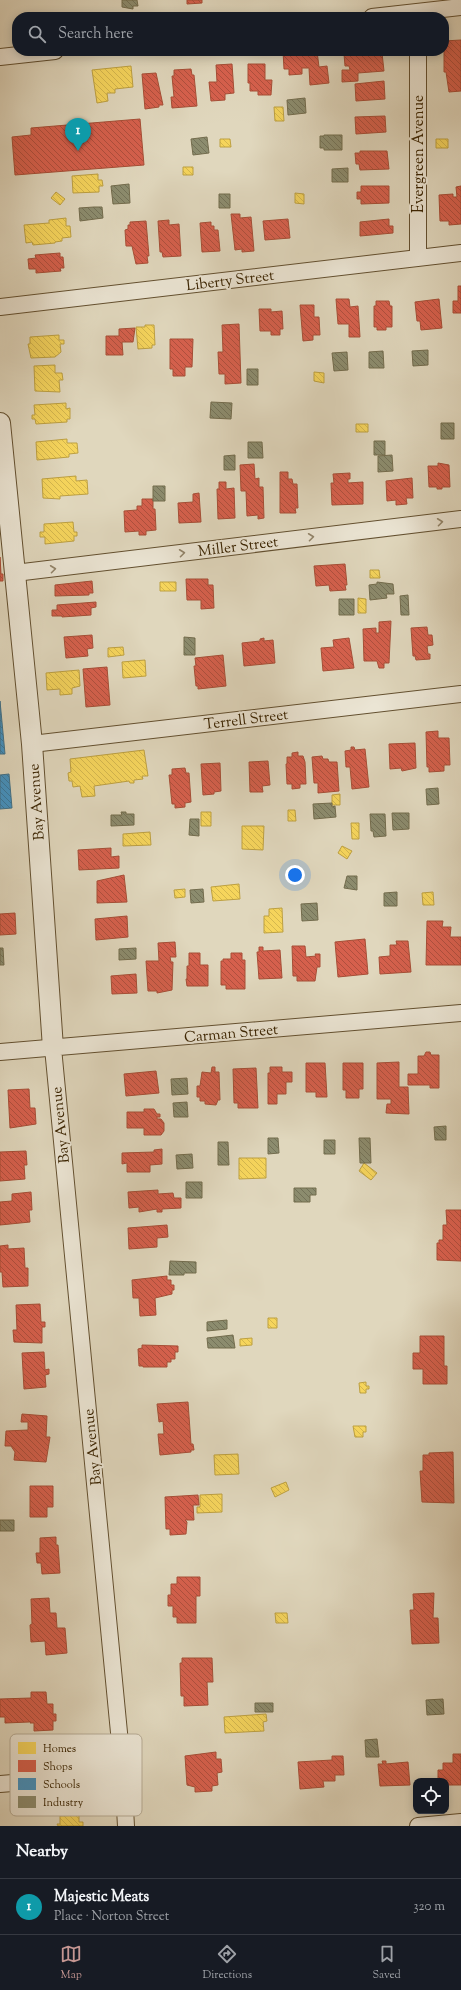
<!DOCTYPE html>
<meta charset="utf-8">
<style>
body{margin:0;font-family:"Sorts Mill Goudy",serif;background:#20242c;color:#f1f3f6}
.controls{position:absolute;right:12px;bottom:12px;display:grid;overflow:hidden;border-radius:8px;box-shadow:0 2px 10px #0003}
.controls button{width:36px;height:36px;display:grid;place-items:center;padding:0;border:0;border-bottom:1px solid #363941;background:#171b24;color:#f1f3f6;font:20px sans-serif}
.you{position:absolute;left:295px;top:875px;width:14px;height:14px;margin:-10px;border:3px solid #fff;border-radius:50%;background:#1a73e8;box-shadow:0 0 0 6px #1a73e833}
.badge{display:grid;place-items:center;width:26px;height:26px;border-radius:50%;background:#c59692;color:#fff;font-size:13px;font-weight:700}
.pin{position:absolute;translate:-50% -33px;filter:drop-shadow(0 1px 2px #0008)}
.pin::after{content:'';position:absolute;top:21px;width:14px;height:12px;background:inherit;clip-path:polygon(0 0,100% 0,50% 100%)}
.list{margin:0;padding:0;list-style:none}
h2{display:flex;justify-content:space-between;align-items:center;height:52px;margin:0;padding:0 16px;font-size:17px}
h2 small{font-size:13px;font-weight:400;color:#9ea1a6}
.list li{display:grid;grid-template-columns:26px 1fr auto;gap:12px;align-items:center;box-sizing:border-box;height:56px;padding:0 16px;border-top:1px solid #363941}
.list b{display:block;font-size:15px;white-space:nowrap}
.list p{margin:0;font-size:13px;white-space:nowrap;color:#9ea1a6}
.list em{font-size:13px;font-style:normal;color:#9ea1a6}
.icon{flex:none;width:22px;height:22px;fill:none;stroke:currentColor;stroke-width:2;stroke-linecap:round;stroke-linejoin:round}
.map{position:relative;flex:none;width:461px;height:1826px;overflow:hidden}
.search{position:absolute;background:#171b24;box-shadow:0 2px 10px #0003;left:12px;right:12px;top:12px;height:44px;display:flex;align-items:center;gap:10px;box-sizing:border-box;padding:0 14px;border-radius:16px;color:#9ea1a6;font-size:15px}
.sheet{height:108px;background:#171b24}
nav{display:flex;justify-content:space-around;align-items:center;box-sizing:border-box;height:56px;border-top:1px solid #363941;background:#171b24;font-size:11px;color:#9ea1a6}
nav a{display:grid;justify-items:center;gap:2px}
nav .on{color:#c59692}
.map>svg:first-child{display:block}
.homes{fill:url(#homes-back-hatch);stroke:#bda041}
.shops{fill:url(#shops-back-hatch);stroke:#a74e36}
.schools{fill:url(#schools-back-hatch);stroke:#407189}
.industry{fill:url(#industry-back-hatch);stroke:#736c4d}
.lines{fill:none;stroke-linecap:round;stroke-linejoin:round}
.minor-casing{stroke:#635030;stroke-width:18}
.tertiary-casing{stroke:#635030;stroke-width:22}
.minor{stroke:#ebe5d4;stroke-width:16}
.tertiary{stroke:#ebe5d4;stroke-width:20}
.oneway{stroke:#92846a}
.labels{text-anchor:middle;stroke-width:4;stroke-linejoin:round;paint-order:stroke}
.street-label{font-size:15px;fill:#392301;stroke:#ebe5d4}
.key{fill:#ebe5d4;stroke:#b6ab95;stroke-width:1}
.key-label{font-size:11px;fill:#392301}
</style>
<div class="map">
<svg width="461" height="1826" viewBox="0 0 461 1826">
<defs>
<pattern id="homes-back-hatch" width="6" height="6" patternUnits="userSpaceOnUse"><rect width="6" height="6" fill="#f6d55c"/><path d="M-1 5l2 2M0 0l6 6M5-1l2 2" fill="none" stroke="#d4b74e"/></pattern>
<pattern id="shops-back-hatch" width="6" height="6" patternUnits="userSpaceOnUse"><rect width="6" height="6" fill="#d6604d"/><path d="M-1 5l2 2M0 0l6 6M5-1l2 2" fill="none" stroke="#af4f3e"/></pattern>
<pattern id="schools-back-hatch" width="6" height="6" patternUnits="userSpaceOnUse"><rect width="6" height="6" fill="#4393c3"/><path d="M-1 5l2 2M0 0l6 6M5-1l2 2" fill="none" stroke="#39789c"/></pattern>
<pattern id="industry-back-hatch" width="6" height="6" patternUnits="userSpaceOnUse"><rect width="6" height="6" fill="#8c8c6e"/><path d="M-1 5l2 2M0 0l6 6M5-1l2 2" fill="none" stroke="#737258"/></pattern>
</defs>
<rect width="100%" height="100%" fill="#e0d7bd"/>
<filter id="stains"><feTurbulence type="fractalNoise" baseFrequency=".005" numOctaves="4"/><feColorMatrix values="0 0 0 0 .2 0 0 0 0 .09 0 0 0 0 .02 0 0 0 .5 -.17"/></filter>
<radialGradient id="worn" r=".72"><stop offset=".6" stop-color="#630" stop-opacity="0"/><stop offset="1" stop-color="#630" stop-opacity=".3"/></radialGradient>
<path class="homes" d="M131,66L133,87L115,89V93H107L108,101L97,103L92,70Z
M274,107H283L284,121H275Z
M220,139H230L231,147H220Z
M436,139H448V148H436Z
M183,167H193V175H183Z
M98,174V180H102L103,186H99V192L73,193L72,176Z
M56,192L65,199L60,205L51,198Z
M295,193L304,194V204L295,203Z
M66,218V226H70L71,237L62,238V241L55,242V243L33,245L32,242L26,243L24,225L49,223V220Z
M145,325H154L155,345H152V348L138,349L136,327H145Z
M59,335V340H64V344H60L61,352L55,357L31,358L28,344H30V337Z
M55,365V373H62L63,380H59L60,392L35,391L34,366Z
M314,372L324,373V383L314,381Z
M66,403V409L70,408V419H67V422L36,424L35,419H32V415H35L34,405Z
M356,424H368V432H356Z
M67,439V443H77L78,453L69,454V457L37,460L36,442Z
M76,476V481L87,480L88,494L60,496V499L43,498L42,479Z
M73,522L74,532H77V536H74V541L45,544V537H40V532H44V524Z
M370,570H379L380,578H370Z
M160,582H176V591H160Z
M358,598L366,599V613H358Z
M123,647L124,655L108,657V648Z
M145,660L146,676L123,678L122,662Z
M79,670L80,686L72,688V694L60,695V689L47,690L46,673Z
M144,750L148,776H142L143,779L134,780V783H130L129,781L94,786L95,796L82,797L80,786L73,787L72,781H69L68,773L71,772L70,759Z
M340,794V805H332V795Z
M288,810H295L296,821H288Z
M201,812H211V826H201Z
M351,823H359V839H352Z
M242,826H264L263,850L242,849Z
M150,832L151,845L123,846V834Z
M342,846L352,851L347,859L338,853Z
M239,884L240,899L213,901L211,887Z
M185,889V897L175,898L174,890Z
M433,892L434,905H423L422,893Z
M282,908L283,932L264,933V916H269V909Z
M239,1158H266V1178L239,1179Z
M364,1163L377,1173L371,1180L359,1171Z
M268,1318H277V1328H268Z
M252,1338V1345L240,1346V1339Z
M366,1382V1386H369V1389H366V1393H360L359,1383Z
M353,1426H366V1432H363V1437H355Z
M238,1454L239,1474L215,1475L214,1455Z
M286,1482L289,1490L275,1497L271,1488Z
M222,1494V1512L197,1513V1507H200V1495Z
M275,1613H287L288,1623H276Z
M266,1714L267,1721L263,1722L264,1731L225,1733L224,1717Z
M79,1815V1822H83V1826H58L57,1824H60V1816Z"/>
<path class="shops" d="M187,0H202V3L187,4Z
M461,40V91L449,92L446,72H444V41Z
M283,51H317L319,67L327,66L329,83L310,85L309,68H302V74L289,75V69H284Z
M377,51V53H382L384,71L358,73V81L342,82V70H350L349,66H345L344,54Z
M232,64L234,93L225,94V100L211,101L209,82H217L216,65Z
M248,64H265V80H272L271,95H258V91H250V83H248Z
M191,69L192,75H194L197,106L172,108L171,97H174L172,76H174V70Z
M156,73L163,105H159V107L145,109L142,74Z
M384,81L385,99L356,101L355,84Z
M385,116L386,132L356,134L355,117Z
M140,119L144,165L15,175L12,137L31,135V128Z
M360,151H387L389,169L360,170L359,164H356L355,153H360Z
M361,186H389V203L361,204V199H357V192H361Z
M461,186V224L449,225V221H440L439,195L453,194V197H457L456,187Z
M231,214H240V218L251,217L254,251L242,252V249L235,250Z
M288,219L290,238L265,240L263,221Z
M389,219V226H393V233L360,236V222Z
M169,220V225L179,224L181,256L163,257L162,252H160L158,221Z
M146,221L149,256H147L148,263L136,264L132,246H126L125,230L128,229V225H130V222Z
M211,222V226H214V230H218L220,251L202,252L200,223Z
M60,253V257H63L64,268H60L61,271L36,273V269H29L28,259L36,258L35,255Z
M458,286H461V313H453V301H458Z
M336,299H349L350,307L358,306L360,337H349V324H338Z
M439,299L442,328L421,330L420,321H417L415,302Z
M376,301H389L390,306H392V327H386V330H377V327H374V306H376Z
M300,305H314V317H319L320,335H313V340L303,341Z
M259,309H271V312L282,311L283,329H280V335H271V331H260Z
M239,324L241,383L225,384V374H219L218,352H223L222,325Z
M135,328L133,342H122L123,355H106V336H119V329Z
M170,339H193L192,367H185V376H173V369H170Z
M438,463L449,465L450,487H442V489H437V487H429L428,466H438Z
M254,464L255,479L259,478V487H263L264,518L258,519V515L247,516L246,491H241L240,465Z
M280,472H288V479H292L293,484H297L298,508H295L296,513H280Z
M350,473V479H348V483L363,482V504L332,505L331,483H334L333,474Z
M412,478L413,498H406L407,504L396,505V500L387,501L386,481Z
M219,482H226V489L234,488L235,518L218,519L217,489H219Z
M199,493L201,522L179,523L178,503L193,502V494Z
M142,499H153V509H155L156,530L146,531V535H139V531L125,532L124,511L137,510V506H142Z
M0,557L1,574H3V581H0Z
M345,564L347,585H345L346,590L330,591L329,585L316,586L314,566Z
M186,579H208V585H213L214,608L201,609V600H187Z
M92,581L93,593H89V595L55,596V585Z
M96,602V607L91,608V615L62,617V616H52V610H57V605Z
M391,621L389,663H384V668H379L377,661H364L363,629L376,628V633H379V622Z
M427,627L428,635H432L433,645L427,646L428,654H430V659L416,660L415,656H413L411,628Z
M92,635L93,648L87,649L88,656L66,658L64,637Z
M264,638V641L273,640L275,663L244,666L242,643L260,641V639Z
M349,638L354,668L323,671L321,648L334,647L333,640Z
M223,655L226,686L198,689V686H196L194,666H196L195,658Z
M107,667L110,705L86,707L83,669Z
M438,731V738H449L450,765H444V771L429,772V767H427L426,732Z
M415,743L416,768L402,771L401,768L390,769L389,744Z
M351,747H354L355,750L365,749L369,787L352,789L350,767H346L345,751L351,750Z
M298,752V756H303L305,762L306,784H300V788L292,789V784H287L286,764H287V757H292V753Z
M322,756L323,759H328L329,762H337L339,791L318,793V783H314L312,757Z
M268,761L270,785L262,786L263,792H250L249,762Z
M220,763L221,791L214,792V794L203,795L201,764Z
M185,768L186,773H189L191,802L185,803V807L175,808V804H172L169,775H172V769Z
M111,848V857L119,856V868L79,870L78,850Z
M124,875L127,902L97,903V881Z
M15,913L16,934L0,935V914Z
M127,916L128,937L96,940L95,919Z
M427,921H443L442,927H451L450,937H461V965H426Z
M365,939L368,974L338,977L335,942Z
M396,941H408L411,972L380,974L379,957L390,956V945H397Z
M175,942L176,957H170L171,962H173L172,990L157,993V991H148L146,961H159L158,943Z
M292,946H305L306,957L316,956L315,954H320V967H317L315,981H297V976H293Z
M259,947H263V951L280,950L282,978L259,979L257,952H259Z
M189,953H200V965H208V986H187L186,979H187V966H189Z
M231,953H242V960H245V989H226V985H221V961H223V959H231Z
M136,974L137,993L112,994L111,976Z
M426,1052H430L431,1055H439V1088H430V1085H408V1074H418V1056H424Z
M399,1062V1087H408L409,1114L386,1113L387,1104H391V1099H377V1063Z
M306,1063H325L327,1097H316V1092H306Z
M343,1063H363V1089H359V1098H346V1090H343Z
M212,1067H215V1072H219L220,1100H218L216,1105L205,1104V1101H200V1097H197V1086H200L202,1072L211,1073Z
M270,1067H282V1072H292V1082H286V1094H277V1104H268V1073H270Z
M256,1068L258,1108H238V1103H234L233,1069Z
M156,1071L159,1093L126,1096L124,1074Z
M29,1089L30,1108H35L36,1124L10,1128L8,1090Z
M144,1109H154L157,1114H160V1117H157V1119H161L164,1123V1131L161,1135H144V1128H127V1112H144Z
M162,1149V1164L150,1165V1172H127V1163L122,1164V1153L154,1152V1150Z
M26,1151L27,1165H24L25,1179L0,1181V1152Z
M158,1190V1194L173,1193L174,1198H181V1208L162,1209V1212H157V1209L139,1212V1207L129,1208L128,1192Z
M31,1192L32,1210H29L30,1222L0,1225V1202L12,1201V1194Z
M446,1210H461V1261L437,1260V1243H439V1240H443V1225H447Z
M167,1225L168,1237L157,1238V1247L129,1249L128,1228Z
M8,1245V1249L24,1248L25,1268H28V1286L3,1287L2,1272H0V1246Z
M167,1276V1280H171V1285H174V1290H172V1294L155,1298L156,1315L140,1316L139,1298H133L132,1280Z
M40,1304L41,1322H45V1327H42V1343L14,1342L13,1330H17L16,1305Z
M420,1336H444V1366H447V1384H423V1369H413V1353H420Z
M142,1345L178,1346V1352H175V1359H171V1362H167V1367H143V1366H139L138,1349L142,1348Z
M44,1352L45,1370L49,1369V1374L45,1375L46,1387L24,1389L22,1353Z
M188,1402L191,1444H193L194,1450H191V1452L160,1455L158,1434H164L163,1421L159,1422L157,1404Z
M22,1414L47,1416L46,1437H50L46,1462L14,1460L15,1452L11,1446H5L6,1431L28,1430V1422H21Z
M453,1452L454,1503L422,1502L420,1471H423V1455H429V1453Z
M30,1486H53V1507H47V1517H30Z
M198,1495L199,1505H193L194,1520H185L187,1522L186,1534L170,1535V1529H166L165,1497Z
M56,1537V1545H58L60,1573L42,1574L41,1563H37L36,1553H40V1538Z
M177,1577H200V1596H196V1623H177V1617H173V1606H168V1595H171V1584H177Z
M434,1593L433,1618H438L439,1643L412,1644L410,1610H414L413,1594Z
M49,1598L50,1613H56L57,1628H65L67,1653L46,1655L45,1641L31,1642L30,1625L32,1624L31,1599Z
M182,1658H212L213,1682H207L208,1705L184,1706V1696H181L180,1663H182Z
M31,1692H46L47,1704H53V1714H56V1721H53V1730L34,1731V1723H30V1721L29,1722L5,1723V1717H0V1699L31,1698Z
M216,1752V1759H221L222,1772L217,1773L218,1785L212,1786V1791L195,1792V1787L187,1785L185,1756Z
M453,1754H461V1785H446V1781H438V1770H443V1763H453Z
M332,1756H343L344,1775H335V1781H323L324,1787L300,1789L298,1762L332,1760Z
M382,1761H386V1764L408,1762L410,1785L380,1786L378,1764H383Z"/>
<path class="schools" d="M0,701L5,754H0Z
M9,774L12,808L0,809V775Z"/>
<path class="industry" d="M122,0H137L138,6H133V9L122,7Z
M305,98L306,113L288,115L287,100Z
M324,135H342V150H324V148H320V136H324Z
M207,137L209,153L193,155L191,139Z
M348,168V182H332V169Z
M129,184L130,203L113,204L111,186Z
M219,194H230V208H219Z
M94,207H102L103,218L80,221L79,208Z
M428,350V365L413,366L412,351Z
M383,351L384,368H369V352Z
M347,352L348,370L334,371L332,353Z
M247,369H258V385H247Z
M211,402L232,403L231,419L210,418Z
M441,423H454V439H441Z
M374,441H385V455H374Z
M248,442H262L263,458H248Z
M235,455V470H224V456Z
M392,455L393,471L378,472V456Z
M153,486H165V501H153Z
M377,582L393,584L394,594H386L387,598L370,600L369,585L377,584Z
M408,595L409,615H401L400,596Z
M339,599H354V615H339Z
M184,637L195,638V655H184Z
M438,788L439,804L427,805L426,789Z
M332,803V807L335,806L336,817L314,819L313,804Z
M121,812H126V814H134V825L111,826V815H122Z
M392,813H409V829L393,830Z
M370,814H385L386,836L374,837L373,831H371Z
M190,819H199V836L189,835Z
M347,876H357V890L344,888Z
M203,889L204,902L191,903L190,890Z
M397,892V906H384V893Z
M317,903L318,920L302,921L301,904Z
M0,948H3L4,965H0Z
M136,948V959L119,960V949Z
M187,1078L188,1094L172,1095L171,1079Z
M187,1102L188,1117H174L173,1103Z
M446,1126V1140H435L434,1127Z
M268,1138H278L279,1153L268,1154Z
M359,1138H370L371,1163H360Z
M324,1140H335V1154H324Z
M218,1142H228L229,1165H218Z
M192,1154L193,1168L177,1169L176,1155Z
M186,1182H202V1198H186Z
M294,1188H316V1195H310V1202H294Z
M170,1261L196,1262V1273H184V1275H169Z
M227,1320V1329L207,1331V1322Z
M233,1335L235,1348H208L207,1338Z
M0,1520H14V1531H0Z
M443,1699L444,1714L427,1715L426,1700Z
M255,1703H273V1712H255Z
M377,1739L379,1757H366L365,1740Z"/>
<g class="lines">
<defs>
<path id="minor" d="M372,17L461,7
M418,51V258
M0,57L55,51
M0,307L461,253
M15,573L461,519
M32,744L461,694
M53,1048L123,1774L126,1826
M0,1052L461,1013
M0,1784L123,1774
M418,1826L461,1822"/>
<path id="tertiary" d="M0,423L32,744L53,1048"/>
</defs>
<use href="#minor" class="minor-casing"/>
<use href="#tertiary" class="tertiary-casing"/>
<use href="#minor" class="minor"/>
<use href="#tertiary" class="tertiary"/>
</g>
<defs><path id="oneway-chevron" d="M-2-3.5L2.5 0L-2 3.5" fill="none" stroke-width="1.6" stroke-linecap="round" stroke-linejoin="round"/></defs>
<g class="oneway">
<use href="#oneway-chevron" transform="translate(440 522) rotate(-7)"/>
<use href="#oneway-chevron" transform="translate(311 537) rotate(-7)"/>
<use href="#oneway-chevron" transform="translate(182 553) rotate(-7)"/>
<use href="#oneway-chevron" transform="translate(53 569) rotate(-7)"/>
</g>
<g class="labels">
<g class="street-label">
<text transform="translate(418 154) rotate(-90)" y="5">Evergreen Avenue</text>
<text transform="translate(230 280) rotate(-7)" y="5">Liberty Street</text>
<text transform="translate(238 546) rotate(-7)" y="5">Miller Street</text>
<text transform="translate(246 719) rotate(-7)" y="5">Terrell Street</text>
<text transform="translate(36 802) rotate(-94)" y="5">Bay Avenue</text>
<text transform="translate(231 1033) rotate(-5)" y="5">Carman Street</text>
<text transform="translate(60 1125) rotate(-96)" y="5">Bay Avenue</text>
<text transform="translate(92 1447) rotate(-96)" y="5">Bay Avenue</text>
</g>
</g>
<rect x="10" y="1734" width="132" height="82" rx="6" class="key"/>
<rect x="18" y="1742" width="18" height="12" fill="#f6d55c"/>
<rect x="18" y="1760" width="18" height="12" fill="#d6604d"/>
<rect x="18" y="1778" width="18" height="12" fill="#4393c3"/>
<rect x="18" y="1796" width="18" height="12" fill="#8c8c6e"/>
<g class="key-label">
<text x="43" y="1752">Homes</text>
<text x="43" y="1770">Shops</text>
<text x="43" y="1788">Schools</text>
<text x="43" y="1806">Industry</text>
</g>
<rect width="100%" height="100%" filter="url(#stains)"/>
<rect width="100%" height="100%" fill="url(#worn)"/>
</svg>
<div class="controls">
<button><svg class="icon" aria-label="locate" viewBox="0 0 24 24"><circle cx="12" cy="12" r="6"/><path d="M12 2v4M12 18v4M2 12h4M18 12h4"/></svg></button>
</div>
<div class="you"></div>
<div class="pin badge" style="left:78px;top:151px;background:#0f9aa8">1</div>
<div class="search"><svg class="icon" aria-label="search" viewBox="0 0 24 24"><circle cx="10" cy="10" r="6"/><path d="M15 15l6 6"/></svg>Search here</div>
</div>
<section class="sheet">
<h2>Nearby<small></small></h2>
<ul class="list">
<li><span class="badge" style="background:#0f9aa8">1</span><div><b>Majestic Meats</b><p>Place · Norton Street</p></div><em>320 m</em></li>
</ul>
</section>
<nav>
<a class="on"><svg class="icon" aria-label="map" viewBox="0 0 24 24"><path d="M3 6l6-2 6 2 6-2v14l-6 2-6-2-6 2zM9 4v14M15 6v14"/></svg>Map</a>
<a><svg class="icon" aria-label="directions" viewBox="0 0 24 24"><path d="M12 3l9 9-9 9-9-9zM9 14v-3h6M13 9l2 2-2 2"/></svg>Directions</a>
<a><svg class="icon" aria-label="saved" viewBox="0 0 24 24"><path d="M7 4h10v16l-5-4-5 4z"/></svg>Saved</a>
</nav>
